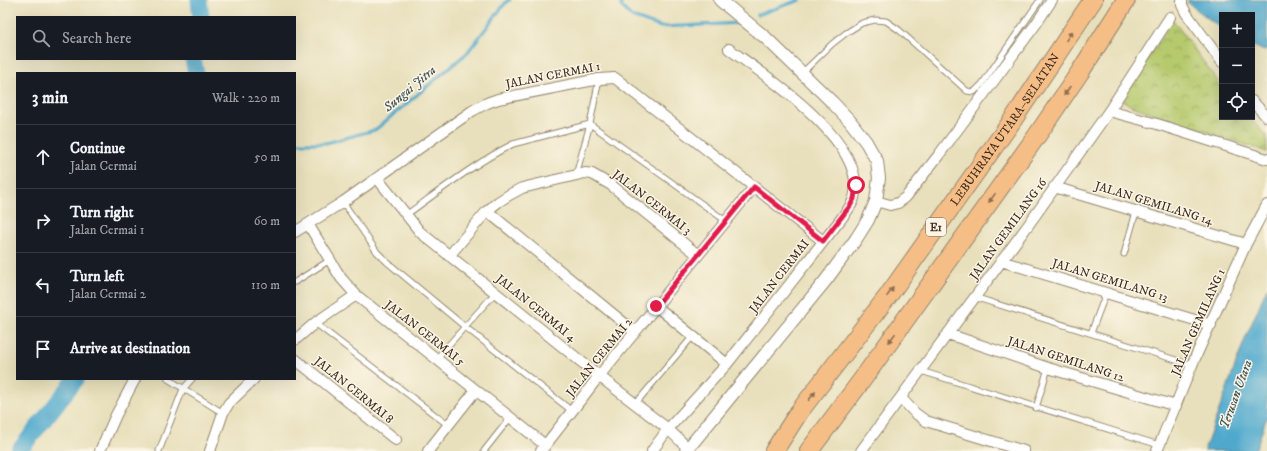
<!DOCTYPE html>
<meta charset="utf-8">
<style>
body{margin:0;font-family:"IM FELL DW Pica",serif;background:#242831;color:#f1f3f6}
.controls{position:absolute;right:12px;top:12px;display:grid;overflow:hidden;border-radius:0px;box-shadow:0 4px 16px #0002}
.controls button{width:36px;height:36px;display:grid;place-items:center;padding:0;border:0;border-bottom:1px solid #363941;background:#171b24;color:#f1f3f6;font:20px sans-serif}
.stop{position:absolute;width:12px;height:12px;margin:-9px;border:3px solid #e11d48;border-radius:50%;background:#fff}
.stop.end{background:#e11d48;border-color:#fff;box-shadow:0 1px 4px #0008}
.list{margin:0;padding:0;list-style:none}
h2{display:flex;justify-content:space-between;align-items:center;height:52px;margin:0;padding:0 16px;font-size:17px}
h2 small{font-size:13px;font-weight:400;color:#9ea1a6}
.list li{display:grid;grid-template-columns:26px 1fr auto;gap:12px;align-items:center;box-sizing:border-box;height:64px;padding:0 16px;border-top:1px solid #363941}
.list b{display:block;font-size:15px;white-space:nowrap}
.list p{margin:0;font-size:13px;white-space:nowrap;color:#9ea1a6}
.list em{font-size:13px;font-style:normal;color:#9ea1a6}
.icon{flex:none;width:22px;height:22px;fill:none;stroke:currentColor;stroke-width:2;stroke-linecap:round;stroke-linejoin:round}
.map{position:relative;flex:none;width:1267px;height:451px;overflow:hidden}
.search{position:absolute;background:#171b24;box-shadow:0 4px 16px #0002;left:16px;top:16px;width:280px;height:44px;display:flex;align-items:center;gap:10px;box-sizing:border-box;padding:0 14px;border-radius:0px;color:#9ea1a6;font-size:15px}
.panel{position:absolute;background:#171b24;box-shadow:0 4px 16px #0002;left:16px;top:72px;width:280px;height:308px;border-radius:0px}
.map>svg:first-child{display:block}
.park{fill:url(#park-crowns);stroke:#787a46}
.water{fill:#4fa9cd;stroke:#456a76}
.lines{fill:none;stroke-linecap:round;stroke-linejoin:round}
.stream{stroke:#4fa9cd;stroke-width:3}
.river{stroke:#4fa9cd;stroke-width:17}
.service-casing{stroke:#92856d;stroke-width:7}
.minor-casing{stroke:#92856d;stroke-width:12}
.tertiary-casing{stroke:#92856d;stroke-width:14}
.motorway-casing{stroke:#92856d;stroke-width:20}
.service{stroke:#fff;stroke-width:5}
.minor{stroke:#fff;stroke-width:10}
.tertiary{stroke:#fff;stroke-width:12}
.motorway{stroke:#f6be87;stroke-width:18}
.oneway{fill:#8f6d4d}
.route{stroke:#e11d48;stroke-width:5}
.labels{text-anchor:middle;stroke-width:3;stroke-linejoin:round;paint-order:stroke}
.shield{fill:#fcf5e5;stroke:#75675a;stroke-width:1}
.shield-label{font-size:11px;font-weight:bold;fill:#3b2a1e}
.street-label{font-size:12px;fill:#3b2a1e;stroke:#fcf5e5}
.water-label{font-size:13px;font-style:italic;fill:#42565b;stroke:#fcf5e5}
</style>
<div class="map">
<svg width="1267" height="451" viewBox="0 0 1267 451">
<defs>
<pattern id="park-crowns" width="20" height="18" patternUnits="userSpaceOnUse"><rect width="20" height="18" fill="#b5c96d"/><path d="M2 6a3 3 0 1 1 6 0M12 15a3 3 0 1 1 6 0" fill="none" stroke="#94a359"/></pattern>
</defs>
<rect width="100%" height="100%" fill="#fcf5e5"/>
<filter id="ink" filterUnits="userSpaceOnUse"><feTurbulence type="fractalNoise" baseFrequency=".025" numOctaves="2"/><feDisplacementMap in="SourceGraphic" scale="8" xChannelSelector="R" yChannelSelector="G"/><feConvolveMatrix kernelMatrix="1 2 1 2 8 2 1 2 1" color-interpolation-filters="sRGB"/></filter>
<filter id="wash" filterUnits="userSpaceOnUse"><feTurbulence type="fractalNoise" baseFrequency=".012" numOctaves="4" result="noise"/><feDisplacementMap in="SourceGraphic" scale="16" xChannelSelector="R" yChannelSelector="G"/><feGaussianBlur stdDeviation="0.9" result="paint"/><feColorMatrix in="noise" values="0 0 0 0 0 0 0 0 0 0 0 0 0 0 0 0 0 1.4 0 .05"/><feComposite in="paint" operator="in"/></filter>
<g filter="url(#wash)">
<rect width="100%" height="100%" fill="#e8e0bc"/>
<path class="park" d="M1173,20L1222,87V117H1249L1267,136V152L1131,106L1121,99Z"/>
<path class="water" d="M1188,0H1267V49L1264,51L1252,45V15H1222V29L1187,2Z
M1267,288V417L1255,451H1204L1245,339Z"/>
<g class="lines">
<path class="stream" d="M622,0L621,6L632,17L661,27L741,23
M757,15L800,0
M295,143H326L375,130L467,53L507,1L510,0"/>
<path class="river" d="M199,0L201,17
M193,59L196,73
M19,451L76,379"/>
</g>
</g>
<g filter="url(#ink)">
<g class="lines">
<defs>
<path id="service" d="M802,73L832,44L846,33L862,23L875,20L886,21L899,30L967,91L974,92L982,84L1040,0
M576,175L590,124L599,79
M343,202L377,252L387,262L464,326L572,411
M406,215C441,190 475,163 513,144L590,124L726,221
M1124,254L1136,212
M295,282L330,260
M974,297L1192,365
M315,323L448,425
M1091,333L1106,293
M436,359L496,292
M921,371L1159,445
M168,379L223,413
M636,403L693,336
M1036,408L1048,368
M159,451L183,389L192,379
M484,451L510,418"/>
<path id="minor" d="M1182,0V5L1186,13L1222,62
M1252,101L1267,117
M1109,111L1157,124L1267,159
M377,178L420,232L599,376L668,429L688,448
M1054,187L1246,244
M876,201L890,205L898,203L906,197L938,156L1036,24L1052,0
M487,211L635,332
M308,224L341,278L356,295L545,445
M295,232L343,202L472,111L487,103L498,99L599,79L615,78L823,241
M449,256L487,211L498,202L509,195L522,188L585,173L592,174L611,185L698,255
M1001,261L1211,325
M656,306L727,364
M948,334L1048,368L1176,406
M295,340L315,323L356,295
M295,359L396,440
M901,398L915,413L926,421L1024,451
M100,451L116,415L135,379
M210,451L223,413L229,403L254,379
M428,451L476,390
M541,451L599,376L754,187
M652,451L668,429L727,364L841,219C846,212 852,206 854,198C869,143 767,77 729,49
M861,451L1029,224L1109,111L1170,17
M1157,451L1192,365L1246,244L1267,205"/>
<path id="tertiary" d="M686,451L826,280L856,239L868,220L876,201L879,178L877,161L866,142L850,121L832,102L766,38L720,0"/>
<g id="motorway">
<path id="s1" d="M774,451L799,412L888,296L1012,121L1093,0"/>
<path d="M809,451L862,380L1036,137L1080,72L1126,0"/>
</g>
</defs>
<use href="#service" class="service-casing"/>
<use href="#minor" class="minor-casing"/>
<use href="#tertiary" class="tertiary-casing"/>
<use href="#motorway" class="motorway-casing"/>
<use href="#service" class="service"/>
<use href="#minor" class="minor"/>
<use href="#tertiary" class="tertiary"/>
<use href="#motorway" class="motorway"/>
</g>
<defs><path id="oneway-solid" d="M-6-.8H1V-3.2L6.5 0L1 3.2V.8H-6Z"/></defs>
<g class="oneway">
<use href="#oneway-solid" transform="translate(1069 36) rotate(-56)"/>
<use href="#oneway-solid" transform="translate(1067 91) rotate(124)"/>
<use href="#oneway-solid" transform="translate(992 198) rotate(126)"/>
<use href="#oneway-solid" transform="translate(890 292) rotate(-55)"/>
<use href="#oneway-solid" transform="translate(892 338) rotate(126)"/>
<use href="#oneway-solid" transform="translate(812 396) rotate(-52)"/>
</g>
</g>
<g class="lines" filter="url(#ink)">
<path class="route" d="M656,306L754,187L823,241L850,206L854,199L856,185"/>
</g>
<g class="labels">
<rect class="shield" x="926" y="218" width="20" height="18" rx="3"/>
<g class="shield-label">
<text x="936" y="231">E1</text>
</g>
<g class="street-label">
<text transform="translate(553 75) rotate(-11)" y="4">JALAN CERMAI 1</text>
<text dy="4" stroke="none"><textPath href="#s1" startOffset="396">LEBUHRAYA UTARA–SELATAN</textPath></text>
<text transform="translate(652 202) rotate(38)" y="4">JALAN CERMAI 3</text>
<text transform="translate(1154 203) rotate(17)" y="4">JALAN GEMILANG 14</text>
<text transform="translate(1008 229) rotate(-54)" y="4">JALAN GEMILANG 16</text>
<text transform="translate(779 276) rotate(-52)" y="4">JALAN CERMAI</text>
<text transform="translate(1110 280) rotate(17)" y="4">JALAN GEMILANG 13</text>
<text transform="translate(536 308) rotate(39)" y="4">JALAN CERMAI 4</text>
<text transform="translate(1198 322) rotate(-66)" y="4">JALAN GEMILANG 1</text>
<text transform="translate(425 333) rotate(38)" y="4">JALAN CERMAI 5</text>
<text transform="translate(599 357) rotate(-51)" y="4">JALAN CERMAI 2</text>
<text transform="translate(1066 359) rotate(18)" y="4">JALAN GEMILANG 12</text>
<text transform="translate(354 390) rotate(39)" y="4">JALAN CERMAI 8</text>
</g>
<g class="water-label">
<text transform="translate(409 88) rotate(-40)" y="5">Sungai Jitra</text>
<text transform="translate(1235 394) rotate(-70)" y="5">Terusan Utara</text>
</g>
</g>
</svg>
<div class="controls">
<button>+</button>
<button>−</button>
<button><svg class="icon" aria-label="locate" viewBox="0 0 24 24"><circle cx="12" cy="12" r="6"/><path d="M12 2v4M12 18v4M2 12h4M18 12h4"/></svg></button>
</div>
<div class="stop" style="left:856px;top:185px"></div>
<div class="stop end" style="left:656px;top:306px"></div>
<div class="search"><svg class="icon" aria-label="search" viewBox="0 0 24 24"><circle cx="10" cy="10" r="6"/><path d="M15 15l6 6"/></svg>Search here</div>
<section class="panel">
<h2>3 min<small>Walk · 220 m</small></h2>
<ul class="list">
<li><svg class="icon" aria-label="ahead" viewBox="0 0 24 24"><path d="M12 20V5M6 11l6-6 6 6"/></svg><div><b>Continue</b><p>Jalan Cermai</p></div><em>50 m</em></li>
<li><svg class="icon" aria-label="right" viewBox="0 0 24 24"><path d="M7 20v-9h11M14 6l5 5-5 5"/></svg><div><b>Turn right</b><p>Jalan Cermai 1</p></div><em>60 m</em></li>
<li><svg class="icon" aria-label="left" viewBox="0 0 24 24"><path d="M17 20v-9H6M10 6l-5 5 5 5"/></svg><div><b>Turn left</b><p>Jalan Cermai 2</p></div><em>110 m</em></li>
<li><svg class="icon" aria-label="arrive" viewBox="0 0 24 24"><path d="M6 21V4h12l-3 4 3 4H6"/></svg><div><b>Arrive at destination</b></div></li>
</ul>
</section>
</div>
